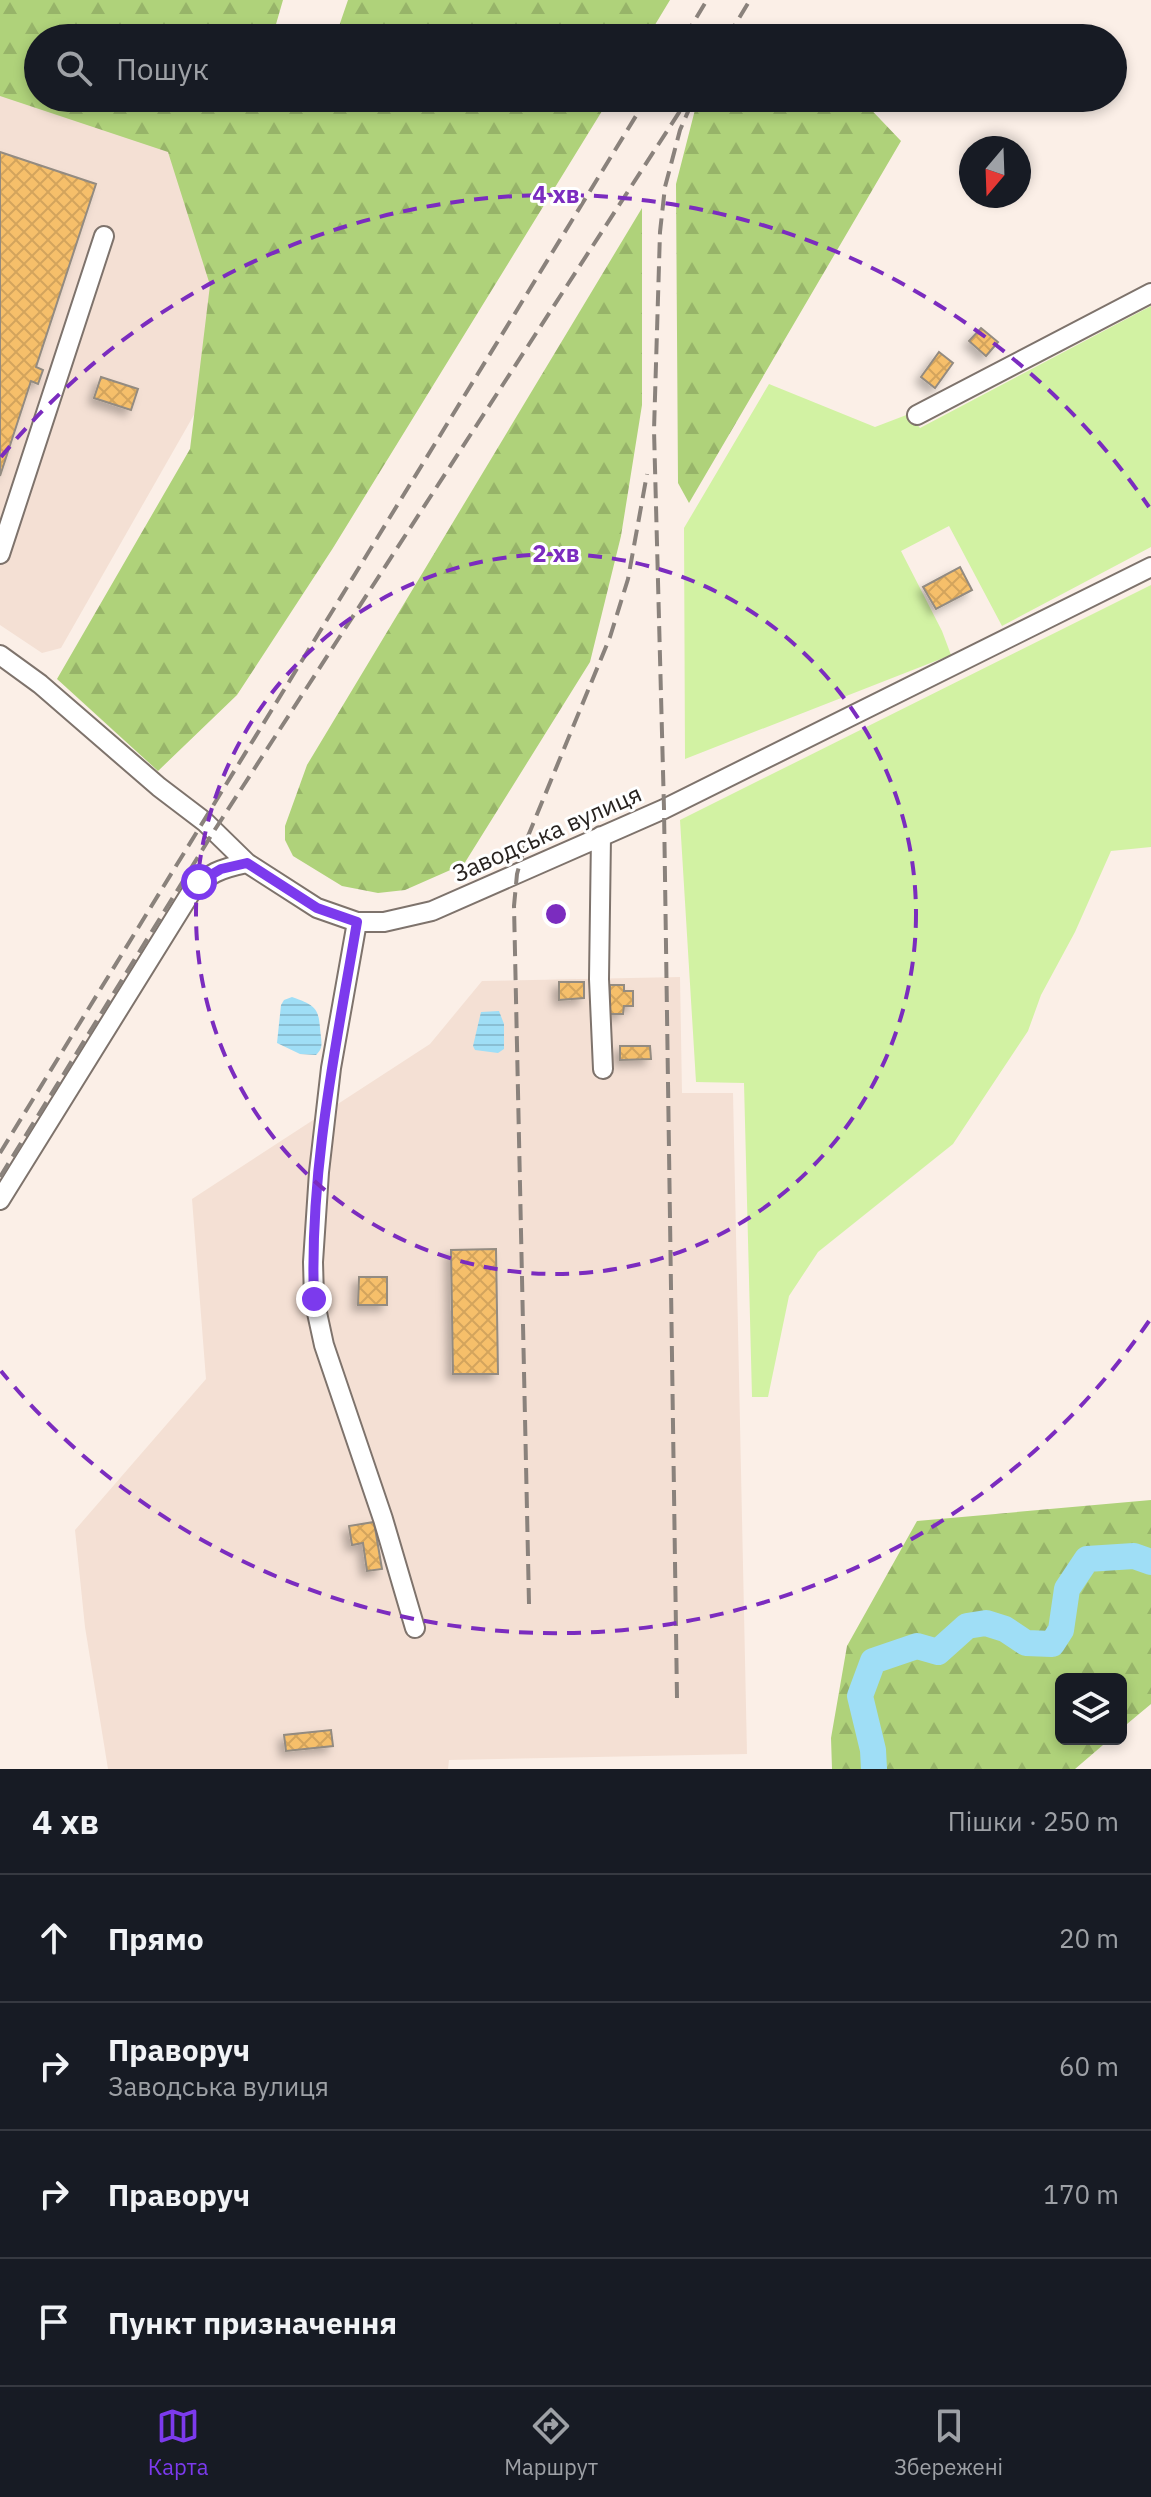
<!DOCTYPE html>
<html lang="uk">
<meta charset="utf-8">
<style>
body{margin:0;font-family:"IBM Plex Sans",sans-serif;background:#242831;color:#f1f3f6}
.controls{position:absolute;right:24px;bottom:24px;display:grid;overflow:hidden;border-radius:12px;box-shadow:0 4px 12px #0003}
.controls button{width:72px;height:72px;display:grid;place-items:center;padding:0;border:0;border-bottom:2px solid #363941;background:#171b24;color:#f1f3f6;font:40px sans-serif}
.compass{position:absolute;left:959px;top:136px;width:72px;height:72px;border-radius:50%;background:#171b24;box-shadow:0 4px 12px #0003;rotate:199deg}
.stop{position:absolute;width:24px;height:24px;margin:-18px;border:6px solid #7c3aed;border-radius:50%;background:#fff}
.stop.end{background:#7c3aed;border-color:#fff;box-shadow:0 2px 8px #0008}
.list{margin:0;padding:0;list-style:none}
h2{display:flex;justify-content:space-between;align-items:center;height:104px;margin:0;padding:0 32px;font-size:34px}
h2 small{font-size:26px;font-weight:400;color:#9ea1a6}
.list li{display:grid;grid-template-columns:52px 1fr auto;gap:24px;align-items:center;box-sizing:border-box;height:128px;padding:0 32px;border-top:2px solid #363941}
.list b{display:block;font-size:30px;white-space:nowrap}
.list p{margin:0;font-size:26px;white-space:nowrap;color:#9ea1a6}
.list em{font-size:26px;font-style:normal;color:#9ea1a6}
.icon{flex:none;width:44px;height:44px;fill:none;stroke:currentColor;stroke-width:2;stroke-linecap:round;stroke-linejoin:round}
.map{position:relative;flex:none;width:1151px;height:1769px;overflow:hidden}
.search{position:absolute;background:#171b24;box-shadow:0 4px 12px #0003;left:24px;right:24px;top:24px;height:88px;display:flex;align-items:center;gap:20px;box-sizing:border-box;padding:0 28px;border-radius:44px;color:#9ea1a6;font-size:30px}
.sheet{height:616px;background:#171b24}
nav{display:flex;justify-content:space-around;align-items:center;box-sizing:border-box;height:112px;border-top:2px solid #363941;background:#171b24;font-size:22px;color:#9ea1a6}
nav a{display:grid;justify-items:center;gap:4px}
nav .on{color:#7c3aed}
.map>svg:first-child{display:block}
.built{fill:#f4e0d4}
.green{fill:#d2f2a3}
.forest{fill:url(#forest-firs)}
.water{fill:url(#water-rules)}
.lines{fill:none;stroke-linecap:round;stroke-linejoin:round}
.river{stroke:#9fdef6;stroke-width:26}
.building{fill:url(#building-cross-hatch);stroke:#938b81;stroke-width:2;filter:url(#shadow)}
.minor-casing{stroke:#7e736c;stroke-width:22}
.minor{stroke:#fff;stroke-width:18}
.rail{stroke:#8a827c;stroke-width:4;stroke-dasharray:16 8;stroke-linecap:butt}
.route{stroke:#7c3aed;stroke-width:10}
.ring{fill:none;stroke:#7b2cbf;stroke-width:4;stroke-dasharray:14 10}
.labels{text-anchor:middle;stroke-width:6;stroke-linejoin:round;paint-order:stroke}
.street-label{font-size:24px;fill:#282320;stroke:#fff}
.centre{fill:#7b2cbf;stroke:#fff;stroke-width:4}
.ring-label{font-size:24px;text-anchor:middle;font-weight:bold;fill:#7b2cbf;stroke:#fff;stroke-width:6;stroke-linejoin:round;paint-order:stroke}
</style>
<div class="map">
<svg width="1151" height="1769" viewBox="0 0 1151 1769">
<defs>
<pattern id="forest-firs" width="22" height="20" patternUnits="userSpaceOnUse" patternTransform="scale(2)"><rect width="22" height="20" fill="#afd27a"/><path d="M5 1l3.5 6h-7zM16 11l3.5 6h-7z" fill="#97b469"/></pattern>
<pattern id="water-rules" width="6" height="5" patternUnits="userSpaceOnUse" patternTransform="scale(2)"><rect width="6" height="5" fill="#9fdef6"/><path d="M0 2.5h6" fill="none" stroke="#89bed3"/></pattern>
<pattern id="building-cross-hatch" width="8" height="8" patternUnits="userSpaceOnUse" patternTransform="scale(2)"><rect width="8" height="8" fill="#f6bf6b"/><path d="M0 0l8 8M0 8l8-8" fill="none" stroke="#d3a45c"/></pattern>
<filter id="shadow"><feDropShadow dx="-5.5" dy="5.5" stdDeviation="4" flood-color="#0004"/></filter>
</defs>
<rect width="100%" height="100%" fill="#fbefe7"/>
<path class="built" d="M0,0L38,38V98L353,136L61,648L42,653L0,625Z
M680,977L682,1093H733L747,1754L449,1760L448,1769H108L85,1627L75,1530L206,1379L192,1199L430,1044L482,981Z"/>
<path class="green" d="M1151,306V547L1002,626L949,526L901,551L942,631L951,655L685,759L684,528L769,384L875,427L909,414L920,428Z
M1151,585V847L1111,851L1075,932L1041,995L1028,1031L953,1144L818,1252L789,1296L768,1397H752L744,1083L696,1082L680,820Z"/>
<path class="forest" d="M0,0H283L272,38H38V98H610L333,548L237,695L158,771L57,679L190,449L210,285L168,152L0,96Z
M348,0H670L647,38H335Z
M698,98H860L901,141L689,503L678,483L676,184Z
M642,208V405L621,536L590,662L464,864L405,890L378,893L342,886L293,856L285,840V826L307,765Z
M1151,1500V1704L1121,1729V1679H1061V1739H1110L1075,1769H832L831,1738L847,1646L917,1521Z"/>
<path class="water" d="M292,997C321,1007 318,1011 321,1037C322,1046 322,1049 316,1055L300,1054L277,1043L281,1005L284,1000Z
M499,1011L504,1024V1049L498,1053L475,1050L473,1046L481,1012Z"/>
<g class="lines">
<path class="river" d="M874,1769L873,1750L860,1696L873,1661L917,1646L938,1652L967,1626L986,1623L1005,1629L1026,1643L1052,1644L1061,1630L1067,1589L1087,1559L1134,1556L1151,1562"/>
</g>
<path class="building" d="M0,152L96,184L36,367L43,370L38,384L31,381L0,476Z
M981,328L998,342L986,356L969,341Z
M939,352L953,363L935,388L921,377Z
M101,377L138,389L131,410L94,398Z
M960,567L972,590L936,609L923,587Z
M559,982H584V998L559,1000Z
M610,985H624V991H633V1006H624L623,1014H610Z
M620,1046H650L651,1059L620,1060Z
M496,1249L498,1374H453L451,1250Z
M359,1277H387V1305H358Z
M374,1522L382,1569L367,1571L363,1543L352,1545L349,1526Z
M331,1730L333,1746L286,1751L284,1735Z"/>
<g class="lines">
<defs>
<path id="minor" d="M917,415L1151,293
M0,554L104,236
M0,655L40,684L159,787L205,822L247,863L317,908L357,922H384L432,911L664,809L1151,567
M601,836L599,979L603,1069
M357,922L331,1068L319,1172L313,1262L314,1299L324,1345L383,1519L415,1628
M0,1200L190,894C206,873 223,868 247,863"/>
</defs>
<use href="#minor" class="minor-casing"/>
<use href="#minor" class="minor"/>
<path class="rail" d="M684,38L707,0
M727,38L750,0
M0,1153L647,98
M0,1177L214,831L680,111
M529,1604L514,906L517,874L526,841L610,637L628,579L647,474
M677,1698L664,809L654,430L660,232L665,187L680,130L694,98"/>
</g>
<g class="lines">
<path class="route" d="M199,882L221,869L247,863L317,908L357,922C336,1046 309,1172 314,1299"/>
</g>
<g class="ring">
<circle cx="556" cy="914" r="360"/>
<path d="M1149 1321A719 719 0 0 1 1 1371M1 457A719 719 0 0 1 1149 507"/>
</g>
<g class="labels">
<g class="street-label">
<text transform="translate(547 834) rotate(-24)" y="8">Заводська вулиця</text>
</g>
</g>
<circle cx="556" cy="914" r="12" class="centre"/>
<g class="ring-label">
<text x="556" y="203">4 хв</text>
<text x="556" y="562">2 хв</text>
</g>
</svg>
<div class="controls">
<button><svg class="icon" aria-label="layers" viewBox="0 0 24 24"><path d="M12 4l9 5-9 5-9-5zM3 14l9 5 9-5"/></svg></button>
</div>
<svg class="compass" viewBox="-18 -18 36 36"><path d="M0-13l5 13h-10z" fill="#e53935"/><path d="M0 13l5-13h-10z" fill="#9ea1a6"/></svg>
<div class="stop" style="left:199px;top:882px"></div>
<div class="stop end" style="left:314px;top:1299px"></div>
<div class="search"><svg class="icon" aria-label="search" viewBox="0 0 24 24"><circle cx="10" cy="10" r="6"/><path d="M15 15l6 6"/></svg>Пошук</div>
</div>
<section class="sheet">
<h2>4 хв<small>Пішки · 250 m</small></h2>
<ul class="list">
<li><svg class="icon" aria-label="ahead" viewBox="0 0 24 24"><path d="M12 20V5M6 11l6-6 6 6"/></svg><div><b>Прямо</b></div><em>20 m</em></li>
<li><svg class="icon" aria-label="right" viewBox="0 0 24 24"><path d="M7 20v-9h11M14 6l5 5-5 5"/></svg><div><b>Праворуч</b><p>Заводська вулиця</p></div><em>60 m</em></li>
<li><svg class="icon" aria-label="right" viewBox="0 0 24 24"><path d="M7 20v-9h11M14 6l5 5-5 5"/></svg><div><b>Праворуч</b></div><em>170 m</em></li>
<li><svg class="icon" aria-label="arrive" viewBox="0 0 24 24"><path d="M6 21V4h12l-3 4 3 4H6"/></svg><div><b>Пункт призначення</b></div></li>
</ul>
</section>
<nav>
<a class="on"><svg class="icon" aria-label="map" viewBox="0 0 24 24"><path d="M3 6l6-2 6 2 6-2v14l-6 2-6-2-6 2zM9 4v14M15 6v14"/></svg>Карта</a>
<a><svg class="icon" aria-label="directions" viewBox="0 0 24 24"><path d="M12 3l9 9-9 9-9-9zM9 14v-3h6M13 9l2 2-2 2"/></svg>Маршрут</a>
<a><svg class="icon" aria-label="saved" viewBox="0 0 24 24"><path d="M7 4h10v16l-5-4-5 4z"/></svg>Збережені</a>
</nav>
